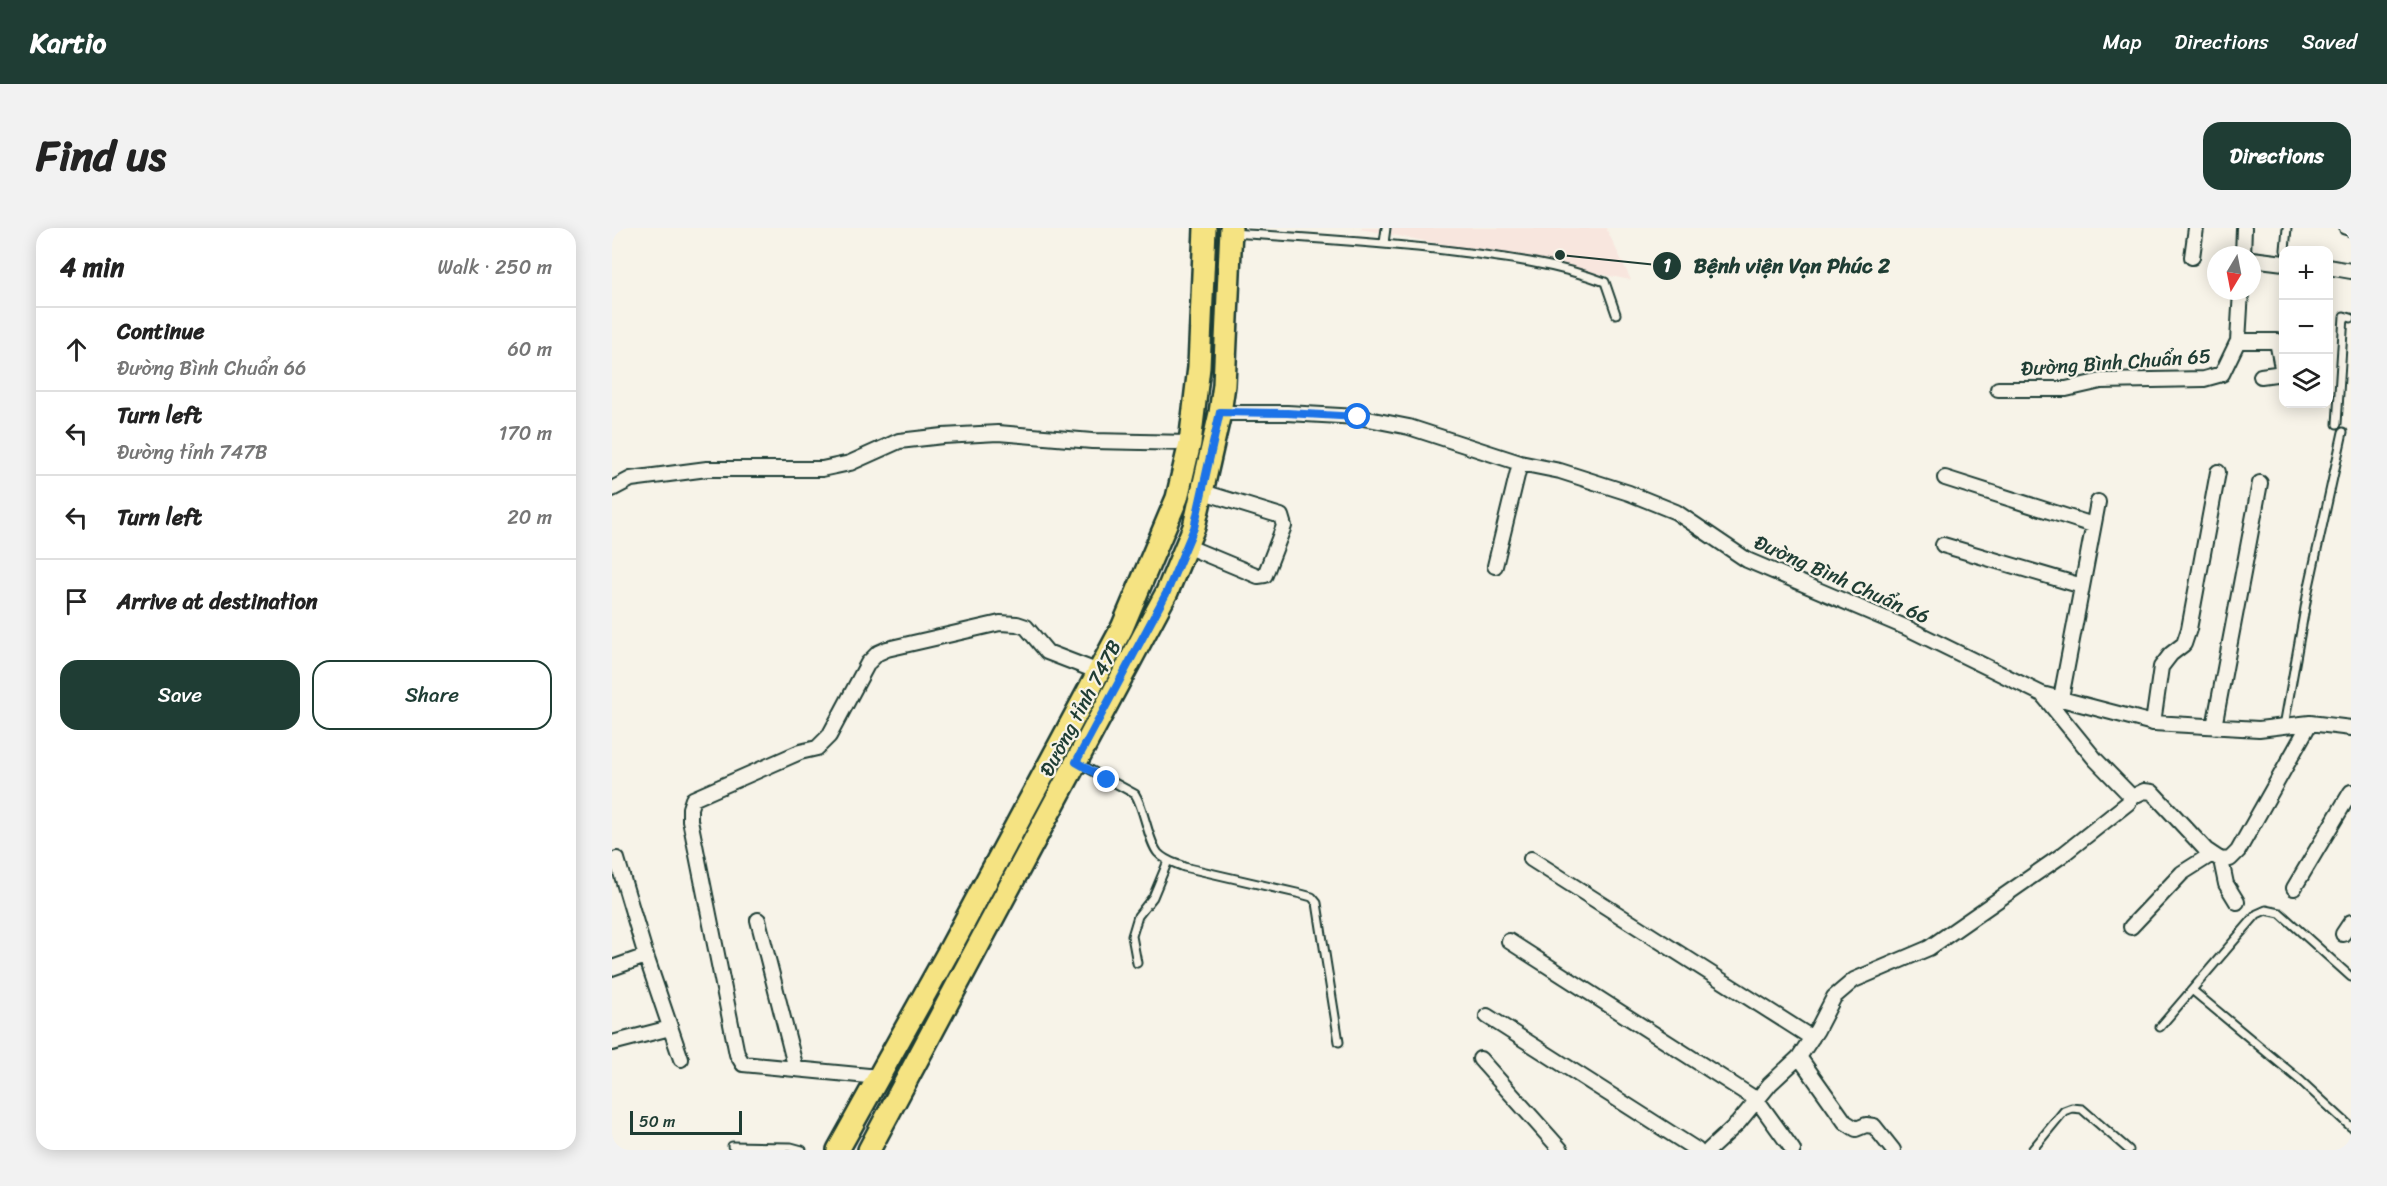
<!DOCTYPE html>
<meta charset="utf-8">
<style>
body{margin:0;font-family:Sriracha,sans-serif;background:#f2f2f2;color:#222}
.controls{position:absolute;right:18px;top:18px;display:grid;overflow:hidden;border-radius:12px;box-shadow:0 3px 15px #0003}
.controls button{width:54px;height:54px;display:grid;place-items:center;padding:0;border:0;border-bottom:2px solid #e0e0e0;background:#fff;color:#222;font:30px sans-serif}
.compass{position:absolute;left:1595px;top:18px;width:54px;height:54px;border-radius:50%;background:#fff;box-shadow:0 3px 15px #0003;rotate:190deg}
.scale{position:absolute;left:18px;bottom:15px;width:112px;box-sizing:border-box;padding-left:6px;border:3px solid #1f3d34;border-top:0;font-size:16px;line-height:21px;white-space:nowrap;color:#1f3d34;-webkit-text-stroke:4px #f7f3e8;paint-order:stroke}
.stop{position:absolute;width:18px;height:18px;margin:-14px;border:4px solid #1a73e8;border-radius:50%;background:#fff}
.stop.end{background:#1a73e8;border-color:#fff;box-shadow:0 2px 6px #0008}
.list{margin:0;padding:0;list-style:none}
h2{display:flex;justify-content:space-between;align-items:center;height:78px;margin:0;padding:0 24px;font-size:26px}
h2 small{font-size:20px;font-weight:400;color:#767676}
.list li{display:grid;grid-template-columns:39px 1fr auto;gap:18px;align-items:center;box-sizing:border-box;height:84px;padding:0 24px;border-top:2px solid #e0e0e0}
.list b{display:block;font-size:22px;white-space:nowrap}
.list p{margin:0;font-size:20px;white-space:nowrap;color:#767676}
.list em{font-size:20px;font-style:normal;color:#767676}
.actions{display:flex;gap:12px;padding:18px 24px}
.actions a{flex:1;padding:14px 0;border:2px solid #1f3d34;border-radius:18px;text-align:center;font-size:21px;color:#1f3d34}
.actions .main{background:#1f3d34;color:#fff}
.icon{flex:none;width:33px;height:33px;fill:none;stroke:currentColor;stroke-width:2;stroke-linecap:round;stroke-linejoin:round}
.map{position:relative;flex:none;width:1739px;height:922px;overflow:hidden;border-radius:18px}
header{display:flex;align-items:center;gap:36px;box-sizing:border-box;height:84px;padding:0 30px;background:#1f3d34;color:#fff}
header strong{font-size:28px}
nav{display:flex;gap:33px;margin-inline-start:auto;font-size:21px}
.intro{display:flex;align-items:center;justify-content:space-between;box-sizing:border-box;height:144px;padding:0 36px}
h1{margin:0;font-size:42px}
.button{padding:15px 27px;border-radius:18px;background:#1f3d34;color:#fff;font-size:21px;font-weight:700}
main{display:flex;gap:36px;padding:0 36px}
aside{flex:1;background:#fff;border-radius:18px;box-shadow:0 3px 15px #0003}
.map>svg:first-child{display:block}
.built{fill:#f8e6de}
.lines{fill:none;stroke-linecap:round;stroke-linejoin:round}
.service-casing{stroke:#1f3d34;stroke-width:11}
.minor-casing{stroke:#1f3d34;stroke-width:18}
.primary-casing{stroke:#1f3d34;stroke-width:26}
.service{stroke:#f7f3e8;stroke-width:7}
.minor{stroke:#f7f3e8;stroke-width:14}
.primary{stroke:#f5e382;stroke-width:21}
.route{stroke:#1a73e8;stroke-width:8}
.labels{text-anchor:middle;stroke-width:4.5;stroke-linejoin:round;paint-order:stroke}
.street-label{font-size:20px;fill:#1f3d34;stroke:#f7f3e8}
.leader{fill:none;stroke:#1f3d34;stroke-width:2}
.callout-dot{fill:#1f3d34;stroke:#f7f3e8;stroke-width:2}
.mark-label{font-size:18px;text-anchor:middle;font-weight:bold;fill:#fff}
.callout-label{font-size:21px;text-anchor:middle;font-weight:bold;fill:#1f3d34;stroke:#f7f3e8;stroke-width:4.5;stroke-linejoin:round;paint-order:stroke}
</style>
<header>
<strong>Kartio</strong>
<nav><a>Map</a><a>Directions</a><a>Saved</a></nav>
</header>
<div class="intro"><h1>Find us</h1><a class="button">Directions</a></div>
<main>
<aside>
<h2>4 min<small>Walk · 250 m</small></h2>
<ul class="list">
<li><svg class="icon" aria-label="ahead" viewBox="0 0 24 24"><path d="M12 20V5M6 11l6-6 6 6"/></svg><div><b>Continue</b><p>Đường Bình Chuẩn 66</p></div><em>60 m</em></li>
<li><svg class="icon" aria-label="left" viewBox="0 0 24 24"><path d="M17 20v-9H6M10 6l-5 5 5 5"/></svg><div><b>Turn left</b><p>Đường tỉnh 747B</p></div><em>170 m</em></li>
<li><svg class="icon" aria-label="left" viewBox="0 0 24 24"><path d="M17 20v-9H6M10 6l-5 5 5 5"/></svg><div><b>Turn left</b></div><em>20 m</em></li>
<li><svg class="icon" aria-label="arrive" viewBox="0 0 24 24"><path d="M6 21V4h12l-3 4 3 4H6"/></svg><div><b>Arrive at destination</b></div></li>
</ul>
<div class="actions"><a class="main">Save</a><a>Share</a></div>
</aside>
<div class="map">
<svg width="1739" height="922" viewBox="0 0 1739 922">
<rect width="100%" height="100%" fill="#f7f3e8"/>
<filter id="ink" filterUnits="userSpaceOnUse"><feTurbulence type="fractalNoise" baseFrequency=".0167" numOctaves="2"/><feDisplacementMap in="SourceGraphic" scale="12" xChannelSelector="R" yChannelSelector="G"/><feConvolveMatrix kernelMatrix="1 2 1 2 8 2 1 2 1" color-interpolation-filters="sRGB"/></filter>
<g filter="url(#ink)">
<path class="built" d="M740,0H994L1019,52L760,3Z"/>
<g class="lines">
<defs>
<path id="service" d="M1732,2L1739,4
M620,5C694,10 767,14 840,23C891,29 945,36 993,54L1004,86
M772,15L774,0
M1673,22L1675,0
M1725,196L1732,88L1739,90
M1672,498L1696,363L1731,204
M466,535L523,566C533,582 536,613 546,625C553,633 563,635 572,639L689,666L700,669L705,675L727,814
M525,735L520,708L526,688L541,669L556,633
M1580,762L1689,853L1739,899
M1548,799L1645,686L1654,682L1668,685L1739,749
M120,918L179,919L190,922
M1420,922L1452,883L1460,880L1470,881L1517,922"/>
<path id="minor" d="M1631,27L1632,0
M1580,29L1584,0
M1640,31L1672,35
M1716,39L1739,43
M1626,113H1665L1671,145L1649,148
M1386,161H1454L1489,153L1592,151L1610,146L1626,113L1629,63
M608,185H675L746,189L797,199L908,235L948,243L1017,265L1064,284L1135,332L1293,399L1430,466L1541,495L1647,501L1698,495L1739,500
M1333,250L1481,297
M0,261L19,251L95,241H210L238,235L287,213L331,208L386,205L480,213L578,215
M1331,317L1470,358
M574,318L646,348L653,347L672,298L669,288L591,264
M883,338L908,235
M1449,470L1486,274
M1541,495L1549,439L1559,426L1572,416L1577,401L1606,244
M1602,499L1648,255
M1520,569L1532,563L1540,564L1594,622L1609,632L1618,631L1626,623L1698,495
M919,631L1200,810
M1609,632L1614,656L1625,674
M0,634L5,631L34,728L69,831
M1682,660L1739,564
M146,692L184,841
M1519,699L1570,645L1600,626
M1731,706L1739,694
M897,713L1145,872L1181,922
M0,740L34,728
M875,788L1085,922
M0,815L58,800
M1187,829L1233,894L1244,901L1254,897L1262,898L1281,922
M868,831L949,922
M267,849L131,836L125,826L78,592V580L81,571L188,524L205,520L217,508L256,435L266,425L275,421L388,395L405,396L414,399L435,424L487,444
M1097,922L1126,895L1158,856L1187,829L1205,802L1222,769L1242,752L1317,720L1449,628L1516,575L1520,569L1483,531L1430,466"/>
<path id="primary" d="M226,922L339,719L510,400L565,270L578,215L587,139L593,0
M257,922L555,364L582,299L608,185L612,157L619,0"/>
</defs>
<use href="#service" class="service-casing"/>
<use href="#minor" class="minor-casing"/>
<use href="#primary" class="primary-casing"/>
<use href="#service" class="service"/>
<use href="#minor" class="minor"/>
<use href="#primary" class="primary"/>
</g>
</g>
<g class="lines" filter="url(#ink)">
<path class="route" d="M495,552L464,534L555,364L582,300L608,184L675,185L746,189"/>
</g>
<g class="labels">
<g class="street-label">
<text transform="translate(1504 134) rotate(-4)" y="7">Đường Bình Chuẩn 65</text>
<text transform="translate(1230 351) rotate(24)" y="7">Đường Bình Chuẩn 66</text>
<text transform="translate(468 480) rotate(-62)" y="7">Đường tỉnh 747B</text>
</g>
</g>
<path class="leader" d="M948 27L1055 38"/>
<g class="callout-dot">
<circle cx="948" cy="27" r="6"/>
<circle cx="1055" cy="38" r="15"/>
</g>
<g class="mark-label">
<text x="1055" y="44">1</text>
</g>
<g class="callout-label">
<text x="1180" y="45">Bệnh viện Vạn Phúc 2</text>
</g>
</svg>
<div class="controls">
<button>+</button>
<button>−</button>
<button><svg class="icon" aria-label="layers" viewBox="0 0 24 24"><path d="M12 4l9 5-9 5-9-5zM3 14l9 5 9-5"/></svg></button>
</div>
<svg class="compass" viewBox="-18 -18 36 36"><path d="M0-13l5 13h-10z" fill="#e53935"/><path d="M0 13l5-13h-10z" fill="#767676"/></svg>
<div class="scale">50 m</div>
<div class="stop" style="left:746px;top:189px"></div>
<div class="stop end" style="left:495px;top:552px"></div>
</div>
</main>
